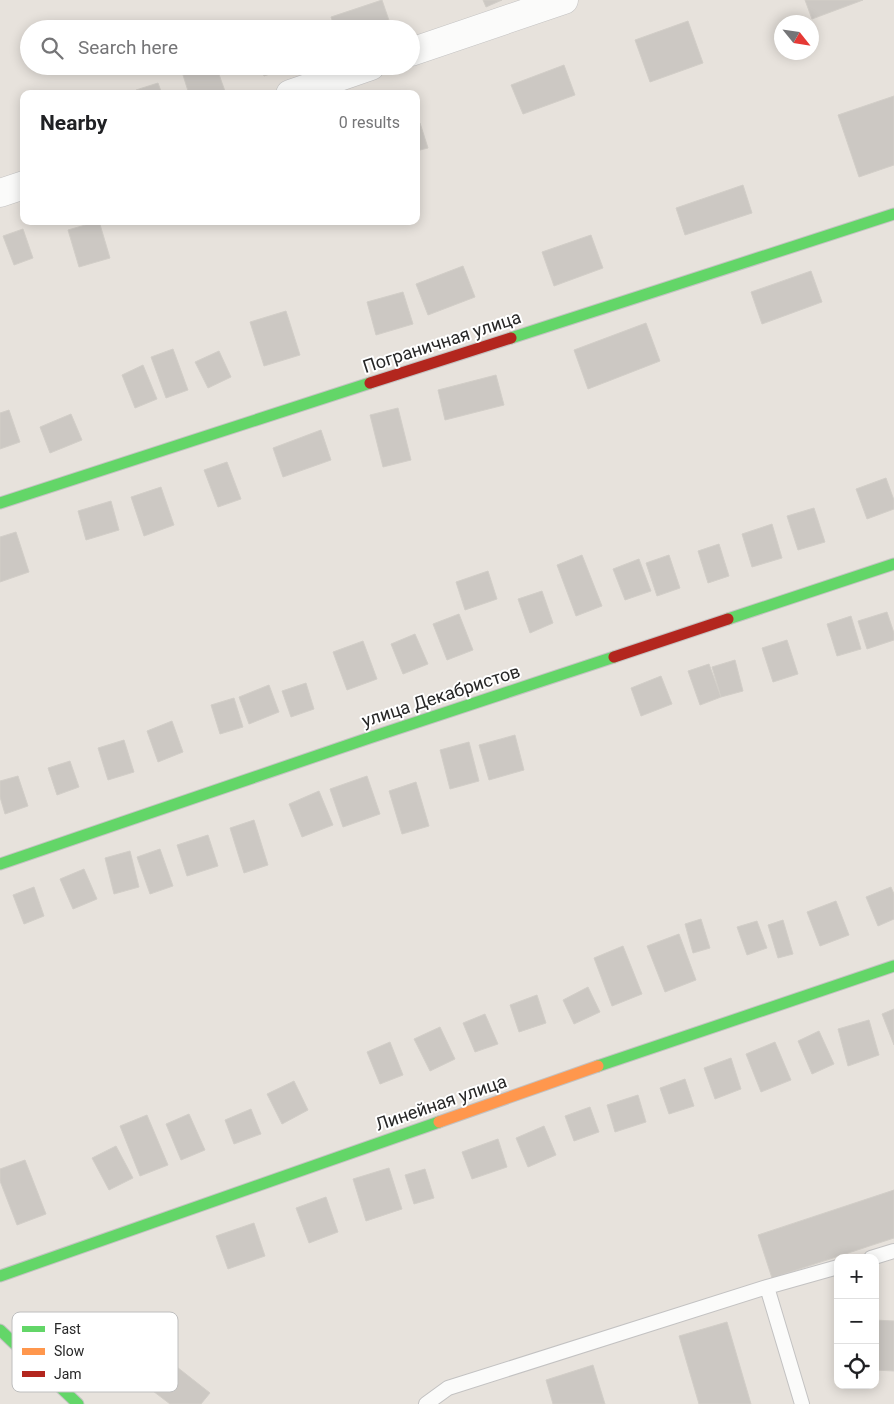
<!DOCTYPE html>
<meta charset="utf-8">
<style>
body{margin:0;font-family:Roboto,sans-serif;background:#f2f2f2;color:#202124}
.controls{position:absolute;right:15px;bottom:15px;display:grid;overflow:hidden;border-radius:10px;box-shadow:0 2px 12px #0003}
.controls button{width:45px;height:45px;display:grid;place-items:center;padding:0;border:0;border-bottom:1px solid #e0e0e0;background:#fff;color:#202124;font:25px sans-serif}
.compass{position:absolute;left:774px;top:15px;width:45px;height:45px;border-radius:50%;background:#fff;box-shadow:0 2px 12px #0003;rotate:120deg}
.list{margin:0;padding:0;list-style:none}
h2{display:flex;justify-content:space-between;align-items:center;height:65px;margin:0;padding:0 20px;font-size:21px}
h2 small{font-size:16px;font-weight:400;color:#757577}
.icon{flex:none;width:28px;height:28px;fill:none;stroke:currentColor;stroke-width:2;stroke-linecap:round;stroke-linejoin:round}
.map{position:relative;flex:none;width:894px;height:1404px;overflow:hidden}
.search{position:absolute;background:#fff;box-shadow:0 2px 12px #0003;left:20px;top:20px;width:400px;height:55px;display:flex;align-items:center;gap:12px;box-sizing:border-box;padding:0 18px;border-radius:28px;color:#757577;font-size:19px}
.panel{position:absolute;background:#fff;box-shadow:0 2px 12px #0003;left:20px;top:90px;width:400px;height:135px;border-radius:10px}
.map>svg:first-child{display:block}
.building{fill:#ccc8c3;stroke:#d2cec8}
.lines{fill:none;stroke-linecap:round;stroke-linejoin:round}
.lane-casing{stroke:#c3c2c2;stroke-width:16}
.street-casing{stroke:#c3c2c2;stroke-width:29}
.fast-casing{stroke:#c3c2c2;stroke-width:13}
.slow-casing{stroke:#c3c2c2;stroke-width:13}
.jam-casing{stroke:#c3c2c2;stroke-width:13}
.lane{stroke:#fbfbfa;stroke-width:14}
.street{stroke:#fbfbfa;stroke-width:28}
.fast{stroke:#63d668;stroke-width:11}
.slow{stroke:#ff974d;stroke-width:11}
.jam{stroke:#b3261e;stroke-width:11}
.labels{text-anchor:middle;stroke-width:4;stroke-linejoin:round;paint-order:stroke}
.street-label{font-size:18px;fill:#272727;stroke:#fff}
.key{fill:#fff;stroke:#bebebe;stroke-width:1}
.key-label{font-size:14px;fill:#272727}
</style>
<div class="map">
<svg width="894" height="1404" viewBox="0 0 894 1404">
<rect width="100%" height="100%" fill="#e7e2dc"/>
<path class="building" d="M382,0L392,29H335L331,17Z
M483,0H502L486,7Z
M805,0H863L812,19Z
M688,21L703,63L650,82L635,40Z
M564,65L575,95L523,114L511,85Z
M208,66H216L226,94H189L183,75Z
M260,66H287L288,68L264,76Z
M158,83L162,94H137L136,90Z
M894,96V165L859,177L838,115Z
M420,123L428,148L416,151V124Z
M743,185L752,213L685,235L676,208Z
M99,221L110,258L79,267L68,230Z
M23,229L33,258L14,265L3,236Z
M591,235L603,268L554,286L542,252Z
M463,266L475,297L428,315L416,284Z
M811,271L822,302L762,324L751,292Z
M403,292L413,324L376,335L367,302Z
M286,311L300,355L264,366L250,322Z
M646,323L660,361L588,389L574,350Z
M173,349L188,390L166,398L151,357Z
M219,351L231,377L208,388L195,362Z
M143,365L157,399L135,408L122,375Z
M496,375L504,405L445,420L438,390Z
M398,408L411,460L383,467L370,415Z
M9,410L20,442L0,449V413Z
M71,414L82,440L50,453L40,427Z
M321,430L331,460L283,477L273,448Z
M227,462L241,499L218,507L204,470Z
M886,478L894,500V509L867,519L856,489Z
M161,487L174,525L144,536L131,497Z
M111,501L119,530L86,540L78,511Z
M814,508L825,542L798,550L787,516Z
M772,524L782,558L752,567L742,534Z
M16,532L29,572L0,582V537Z
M719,544L729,576L708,583L698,551Z
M582,555L602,606L576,616L557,565Z
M669,555L680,588L657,596L646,563Z
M639,559L651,591L625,600L613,569Z
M488,571L497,599L465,610L456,582Z
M542,591L553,623L530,633L518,599Z
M887,612L894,633V640L867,649L858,621Z
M459,614L473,650L447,660L433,624Z
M851,616L861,649L837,656L827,624Z
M415,634L428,664L403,674L391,644Z
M787,640L798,674L773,682L762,648Z
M363,641L377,679L347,690L333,652Z
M735,660L743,691L721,697L712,667Z
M709,664L721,697L700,705L688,671Z
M661,676L672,704L641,716L631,688Z
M306,683L314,709L291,717L282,691Z
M269,685L279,712L249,724L239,697Z
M234,698L243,727L220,734L211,705Z
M172,721L183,752L158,762L147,731Z
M515,735L524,770L489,780L479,745Z
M124,740L134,772L108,780L98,748Z
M469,742L479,781L450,789L440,750Z
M70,761L79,787L57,795L48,768Z
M18,776L28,806L5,814L0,797V781Z
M367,776L380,814L343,827L330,789Z
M416,782L429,826L402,834L389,791Z
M319,791L333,825L302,837L289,804Z
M254,820L268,865L244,873L230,828Z
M208,835L218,866L187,876L177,845Z
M160,849L173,886L150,894L137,857Z
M130,851L139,887L114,894L105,858Z
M84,869L97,899L73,909L60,879Z
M34,887L44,916L24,924L13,895Z
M891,887L894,894V919L878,926L866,897Z
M836,901L849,935L820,946L807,912Z
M701,919L710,948L693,953L685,924Z
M783,920L793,954L778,958L768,925Z
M757,921L767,948L747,955L737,927Z
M679,934L696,980L665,992L647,946Z
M623,946L642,994L612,1006L594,958Z
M588,987L600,1012L574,1024L563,1000Z
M537,995L546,1023L519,1032L510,1005Z
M894,1009V1045L882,1014Z
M485,1014L498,1044L475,1052L463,1023Z
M869,1020L879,1055L848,1066L838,1029Z
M440,1027L455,1059L430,1071L414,1039Z
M819,1031L834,1064L812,1074L798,1041Z
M390,1042L403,1075L380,1084L367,1052Z
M775,1042L791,1080L761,1092L746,1054Z
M731,1058L741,1089L715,1099L704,1068Z
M685,1079L694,1106L669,1114L660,1088Z
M294,1081L308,1110L282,1124L267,1094Z
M638,1095L646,1122L615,1132L607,1105Z
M590,1107L599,1132L574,1141L565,1116Z
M251,1109L261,1134L234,1144L225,1120Z
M189,1114L205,1150L181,1160L166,1124Z
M147,1115L168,1165L140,1176L120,1126Z
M544,1126L556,1155L528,1167L516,1138Z
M498,1139L507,1167L472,1179L462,1152Z
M116,1146L133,1178L109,1190L92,1158Z
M25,1160L46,1214L17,1225L0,1181V1169Z
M389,1168L402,1209L366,1221L353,1179Z
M425,1169L434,1198L414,1204L405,1175Z
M894,1190V1238L772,1278L758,1235Z
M326,1197L338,1232L309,1243L296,1208Z
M254,1223L265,1256L228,1269L216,1236Z
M875,1320L894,1321V1371L875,1370Z
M727,1322L751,1404H699L679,1336Z
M154,1349L210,1393L201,1404H170L132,1375Z
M593,1365L605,1404H553L546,1380Z"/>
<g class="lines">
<defs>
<path id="lane" d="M871,1258L894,1251
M767,1287L802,1404
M426,1404L448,1388L767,1287L838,1267"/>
<path id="street" d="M411,52L564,0
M290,94L371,66
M0,193L24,185"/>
<path id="fast" d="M511,338L894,214
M0,503L370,383
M728,619L894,564
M0,864L369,738L614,657
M598,1066L894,966
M0,1276L439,1122
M0,1330L78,1404"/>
<path id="slow" d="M439,1122L598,1066"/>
<path id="jam" d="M370,383L511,338
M614,657L728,619"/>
</defs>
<use href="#lane" class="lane-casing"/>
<use href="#street" class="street-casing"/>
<use href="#fast" class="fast-casing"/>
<use href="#slow" class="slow-casing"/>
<use href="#jam" class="jam-casing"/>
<use href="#lane" class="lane"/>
<use href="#street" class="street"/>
<use href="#fast" class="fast"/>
<use href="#slow" class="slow"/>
<use href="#jam" class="jam"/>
</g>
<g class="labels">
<g class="street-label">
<text transform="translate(442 342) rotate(-18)" y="6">Пограничная улица</text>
<text transform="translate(441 696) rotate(-18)" y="6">улица Декабристов</text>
<text transform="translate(441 1103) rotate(-19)" y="6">Линейная улица</text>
</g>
</g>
<rect x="12" y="1312" width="166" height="80" rx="8" class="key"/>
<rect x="22" y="1326" width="23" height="6" fill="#63d668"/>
<rect x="22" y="1348" width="23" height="7" fill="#ff974d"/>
<rect x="22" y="1371" width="23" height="6" fill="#b3261e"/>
<g class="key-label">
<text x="54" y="1334">Fast</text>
<text x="54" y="1356">Slow</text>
<text x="54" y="1379">Jam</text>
</g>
</svg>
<div class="controls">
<button>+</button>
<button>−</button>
<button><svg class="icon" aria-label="locate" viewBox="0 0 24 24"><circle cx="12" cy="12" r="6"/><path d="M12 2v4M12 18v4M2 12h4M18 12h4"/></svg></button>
</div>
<svg class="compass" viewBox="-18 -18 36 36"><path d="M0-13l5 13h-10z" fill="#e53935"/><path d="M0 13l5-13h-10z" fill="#757577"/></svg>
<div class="search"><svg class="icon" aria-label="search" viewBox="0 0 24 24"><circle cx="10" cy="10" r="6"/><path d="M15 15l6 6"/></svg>Search here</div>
<section class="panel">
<h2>Nearby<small>0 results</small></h2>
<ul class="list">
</ul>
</section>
</div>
